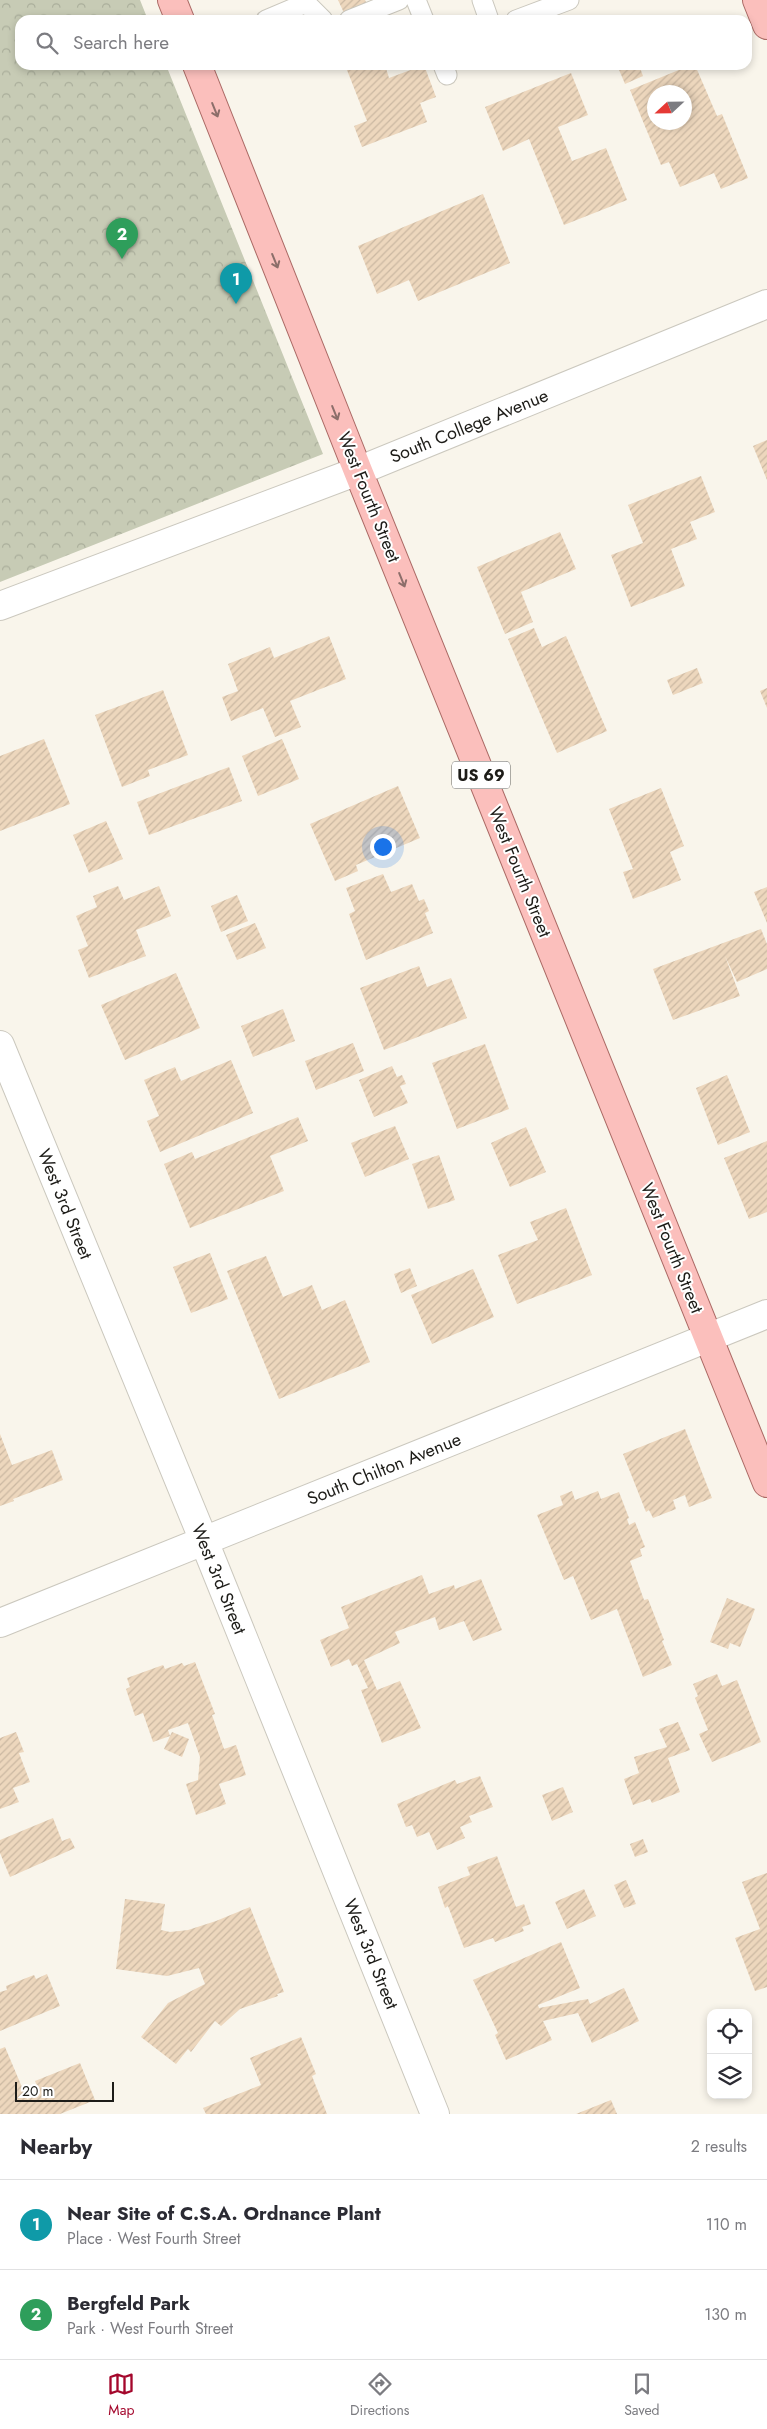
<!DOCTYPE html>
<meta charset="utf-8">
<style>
body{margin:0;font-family:Jost,sans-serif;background:#f2f2f3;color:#2b2b33}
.controls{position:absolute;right:15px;bottom:15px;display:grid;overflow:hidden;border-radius:10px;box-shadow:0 2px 8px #0003}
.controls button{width:45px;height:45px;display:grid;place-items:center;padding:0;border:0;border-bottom:1px solid #e1e1e2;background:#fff;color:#2b2b33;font:25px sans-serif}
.compass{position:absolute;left:647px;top:85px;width:45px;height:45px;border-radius:50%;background:#fff;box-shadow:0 2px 8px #0003;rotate:248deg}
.scale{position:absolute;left:15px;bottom:12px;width:99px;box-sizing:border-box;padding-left:5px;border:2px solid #1d1c18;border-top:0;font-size:14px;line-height:18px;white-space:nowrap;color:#1d1c18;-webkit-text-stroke:4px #fff;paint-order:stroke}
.you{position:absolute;left:382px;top:846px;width:18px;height:18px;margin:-12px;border:4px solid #fff;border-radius:50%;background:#1a73e8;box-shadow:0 0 0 8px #1a73e833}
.badge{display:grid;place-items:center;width:32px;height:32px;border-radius:50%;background:#a4072c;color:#fff;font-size:16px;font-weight:700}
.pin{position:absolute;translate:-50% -41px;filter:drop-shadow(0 1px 2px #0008)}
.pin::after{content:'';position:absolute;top:26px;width:18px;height:15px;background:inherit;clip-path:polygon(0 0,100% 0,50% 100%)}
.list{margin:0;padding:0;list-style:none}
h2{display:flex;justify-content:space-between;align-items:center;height:65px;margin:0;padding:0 20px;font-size:21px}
h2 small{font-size:16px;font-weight:400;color:#7c7c81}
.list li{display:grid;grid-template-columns:32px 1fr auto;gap:15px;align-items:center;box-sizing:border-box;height:90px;padding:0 20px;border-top:1px solid #e1e1e2}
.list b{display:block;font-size:19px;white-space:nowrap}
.list p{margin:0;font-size:16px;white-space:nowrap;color:#7c7c81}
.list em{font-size:16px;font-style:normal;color:#7c7c81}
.icon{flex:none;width:28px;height:28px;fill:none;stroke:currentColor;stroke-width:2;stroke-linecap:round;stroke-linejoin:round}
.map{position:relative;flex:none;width:767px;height:2114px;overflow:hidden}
.search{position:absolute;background:#fff;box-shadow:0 2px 8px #0003;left:15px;right:15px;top:15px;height:55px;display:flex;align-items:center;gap:12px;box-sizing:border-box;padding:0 18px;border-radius:15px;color:#7c7c81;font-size:19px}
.sheet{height:245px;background:#fff}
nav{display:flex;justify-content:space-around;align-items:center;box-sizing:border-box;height:70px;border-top:1px solid #e1e1e2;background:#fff;font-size:14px;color:#7c7c81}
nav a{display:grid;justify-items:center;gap:2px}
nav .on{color:#a4072c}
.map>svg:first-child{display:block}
.park{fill:url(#park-crowns)}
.building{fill:url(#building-hatch);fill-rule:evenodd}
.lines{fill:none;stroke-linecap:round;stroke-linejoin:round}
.service-casing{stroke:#cbc8be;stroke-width:21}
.minor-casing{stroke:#cbc8be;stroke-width:30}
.primary-casing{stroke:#ab6a65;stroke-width:30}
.service{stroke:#fff;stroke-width:19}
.minor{stroke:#fff;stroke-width:28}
.primary{stroke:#fbbfbc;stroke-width:28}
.oneway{stroke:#8c6e6a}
.labels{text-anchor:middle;stroke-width:4;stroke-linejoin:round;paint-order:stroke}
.shield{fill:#fff;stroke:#61605d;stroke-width:1}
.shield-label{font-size:16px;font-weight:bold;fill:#1d1c18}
.street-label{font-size:18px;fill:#1d1c18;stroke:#fff}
</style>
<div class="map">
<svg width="767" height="2114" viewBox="0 0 767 2114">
<defs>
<pattern id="park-crowns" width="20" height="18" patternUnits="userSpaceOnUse" patternTransform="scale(1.25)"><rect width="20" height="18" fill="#c7cbb5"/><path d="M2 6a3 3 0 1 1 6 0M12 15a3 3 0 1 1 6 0" fill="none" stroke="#aaae9b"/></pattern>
<pattern id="building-hatch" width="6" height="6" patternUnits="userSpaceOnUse" patternTransform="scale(1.25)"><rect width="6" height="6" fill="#edd7bd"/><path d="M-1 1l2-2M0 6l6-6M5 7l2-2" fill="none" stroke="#cbb8a2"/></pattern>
</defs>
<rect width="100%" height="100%" fill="#f9f5eb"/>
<path class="park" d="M0,0H140L148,20H20V65H166L323,454L0,582Z"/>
<path class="building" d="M338,0H365L367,4L344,13Z
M345,65H385L389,78L424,65L436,97L420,103L427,122L362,147L354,126L367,121Z
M617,65H639L643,76L625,84Z
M691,65H695L717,116L722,114L748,178L721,189L714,173L680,187L669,162L661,165L630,90ZM654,92H684V122H654Z
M571,73L588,115L558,127L572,161L606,148L627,200L564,225L529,139L503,151L485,107Z
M483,194L510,263L418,301L409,280L377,294L358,246Z
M767,440V480L753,446Z
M701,476L715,512L690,522L697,539L671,549L685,586L631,607L611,555L643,543L628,505Z
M560,532L576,569L521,592L533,622L505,634L477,567Z
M534,628L542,647L566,636L607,731L557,753L508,639Z
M329,636L346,679L290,701L301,727L275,737L263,708L231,721L222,697L238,691L228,664L270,647L274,658Z
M697,668L703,683L673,695L667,680Z
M767,688V708L760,691Z
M163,690L188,755L148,770L150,776L122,787L95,715Z
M44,739L70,804L0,831V756Z
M282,739L299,779L258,796L242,756Z
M229,767L242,801L149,835L137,802Z
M398,786L420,838L356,865L358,871L335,881L310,824Z
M661,788L684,846L670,852L681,880L633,899L623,872L633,869L609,809Z
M106,821L123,859L89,873L73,835Z
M383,874L391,892L412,884L419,901L424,899L429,911L425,913L433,933L366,960L349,914L355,911L346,888Z
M118,886L124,900L159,886L171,916L136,930L146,956L89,978L78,950L88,946L76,916L97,907L93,896Z
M767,887V923L754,892Z
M237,895L248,921L221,932L211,906Z
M255,923L266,948L237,960L226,935Z
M761,929L767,944V969L737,982L725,956L740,996L673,1020L653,969Z
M419,966L427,987L451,978L467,1018L384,1050L360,988Z
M176,973L200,1028L125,1060L101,1005Z
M283,1009L295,1041L253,1057L241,1026Z
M353,1043L364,1071L316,1090L305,1061Z
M485,1044L509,1109L457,1129L432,1063Z
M231,1060L253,1113L160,1152L147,1121L159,1116L144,1080L175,1067L181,1081Z
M392,1066L397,1077L402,1075L406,1084L400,1086L408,1103L374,1117L359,1080Z
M727,1075L750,1132L718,1145L696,1088Z
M298,1117L308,1141L270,1156L284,1191L190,1228L164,1164L192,1152L195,1159Z
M395,1126L409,1159L365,1177L351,1143Z
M526,1127L546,1172L510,1187L491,1143Z
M767,1141V1212L749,1219L724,1158Z
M439,1155L455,1200L428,1209L412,1164Z
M566,1208L592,1275L517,1304L498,1255L538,1240L530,1222Z
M210,1253L228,1299L191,1313L173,1267Z
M266,1256L283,1297L312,1285L322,1310L345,1300L370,1362L279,1399L227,1271Z
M410,1268L417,1286L401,1293L394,1274Z
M473,1269L494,1317L432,1344L411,1295Z
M685,1429L712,1498L689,1507L685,1495L673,1500L676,1509L653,1518L649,1510L646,1512L623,1454Z
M0,1434L12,1465L52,1450L63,1480L13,1499L14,1501L0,1506Z
M572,1491L575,1500L598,1491L601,1499L619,1492L629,1518L627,1519L629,1525L635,1522L645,1547L640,1549L642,1556L630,1561L644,1600L648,1599L664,1640L662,1641L672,1665L643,1677L617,1609L591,1620L573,1576L564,1580L537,1515L563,1505L560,1496Z
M422,1575L429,1594L454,1585L455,1589L481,1579L502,1630L473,1641L464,1621L439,1630L435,1617L395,1632L400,1643L364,1660L377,1690L400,1681L421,1728L382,1743L361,1690L368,1688L357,1664L352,1666L349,1659L331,1667L320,1640L349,1628L341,1607Z
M727,1598L755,1609L740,1647L730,1643L728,1649L710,1642Z
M195,1662L215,1714L212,1715L224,1749L236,1745L246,1775L219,1784L226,1804L196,1815L186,1784L198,1780L200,1757L188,1723L168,1730L170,1736L172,1732L189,1739L182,1757L164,1749L170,1736L153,1742L143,1713L135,1716L126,1689L130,1687L127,1678L163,1665L165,1669L182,1663L184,1666Z
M717,1674L722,1686L737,1680L761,1742L712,1762L699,1734L708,1730L695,1698L698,1696L693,1684Z
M678,1722L690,1750L668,1758L680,1792L652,1803L650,1799L633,1805L624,1779L639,1773L634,1757L667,1747L659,1729Z
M16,1732L24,1752L19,1753L30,1782L13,1788L19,1802L0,1809V1738Z
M480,1776L493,1807L469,1816L472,1822L460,1827L465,1838L437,1850L429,1832L417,1837L412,1825L406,1827L397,1804L455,1780L457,1784Z
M563,1787L573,1812L552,1821L542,1795Z
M53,1818L62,1841L70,1838L75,1848L10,1877L0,1853V1840Z
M643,1839L648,1852L635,1857L630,1844Z
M497,1856L516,1907L524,1904L531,1924L522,1927L524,1931L495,1942L493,1938L464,1948L448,1906L445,1908L438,1887L470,1875L467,1867Z
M767,1873V1987L755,1991L735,1938L760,1929L742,1882Z
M626,1880L636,1904L624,1908L614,1885Z
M584,1889L596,1916L567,1929L555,1902Z
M125,1899L165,1904L161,1930L170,1932L188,1930L216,1921L250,1907L284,1992L277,1994L278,1996L240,2009L221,2026L215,2021L191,2052L188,2049L176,2064L141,2037L168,2003L205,1984L199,1968L167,1976L116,1969Z
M561,1942L580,1988L538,2005L539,2008L588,1999L590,2004L624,1988L639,2021L592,2043L578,2013L543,2021L552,2040L506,2060L495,2035L498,2033L473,1980Z
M47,1974L60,2006L0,2031V1992L7,1990L6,1986L34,1975L36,1979Z
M301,2037L316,2074L312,2076L327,2114H206L203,2108L261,2085L250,2058Z
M5,2047L27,2099L40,2094L35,2081L80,2063L95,2100L60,2114H0V2049Z
M611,2100L617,2114H576Z"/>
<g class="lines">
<defs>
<path id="service" d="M416,0L424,20
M482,0L489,20
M266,20L306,3L323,20
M349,20L399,0
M516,20L569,0
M443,65L447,75"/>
<path id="minor" d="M0,606L358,471L767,304
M0,1045L204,1541L435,2114
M0,1623L767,1314"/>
<path id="primary" d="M172,0L180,20
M757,0L767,25
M197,65L358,471L767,1483"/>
</defs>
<use href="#service" class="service-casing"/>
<use href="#minor" class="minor-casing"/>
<use href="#primary" class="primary-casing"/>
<use href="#service" class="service"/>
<use href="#minor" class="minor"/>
<use href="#primary" class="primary"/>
</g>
<defs><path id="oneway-shaft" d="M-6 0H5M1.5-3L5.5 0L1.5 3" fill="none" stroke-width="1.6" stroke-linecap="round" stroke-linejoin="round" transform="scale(1.25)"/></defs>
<g class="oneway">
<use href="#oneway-shaft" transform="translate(215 110) rotate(68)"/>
<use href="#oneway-shaft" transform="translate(275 261) rotate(68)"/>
<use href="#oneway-shaft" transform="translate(335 413) rotate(68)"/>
<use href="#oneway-shaft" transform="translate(402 580) rotate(68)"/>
</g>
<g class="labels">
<rect class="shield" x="452" y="761.5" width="58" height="27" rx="4"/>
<g class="shield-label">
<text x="481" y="781">US 69</text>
</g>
<g class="street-label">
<text transform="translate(469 426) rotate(-22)" y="6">South College Avenue</text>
<text transform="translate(369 497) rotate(68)" y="6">West Fourth Street</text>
<text transform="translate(520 872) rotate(68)" y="6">West Fourth Street</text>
<text transform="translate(65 1204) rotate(68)" y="6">West 3rd Street</text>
<text transform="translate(672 1248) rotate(68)" y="6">West Fourth Street</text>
<text transform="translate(384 1469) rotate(-22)" y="6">South Chilton Avenue</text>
<text transform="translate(219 1579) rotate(68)" y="6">West 3rd Street</text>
<text transform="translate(371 1954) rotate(68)" y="6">West 3rd Street</text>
</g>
</g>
</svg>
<div class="controls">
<button><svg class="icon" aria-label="locate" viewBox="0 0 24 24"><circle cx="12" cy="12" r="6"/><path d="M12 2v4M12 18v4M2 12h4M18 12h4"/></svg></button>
<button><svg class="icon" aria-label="layers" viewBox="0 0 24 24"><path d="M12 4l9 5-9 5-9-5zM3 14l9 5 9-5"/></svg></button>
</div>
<svg class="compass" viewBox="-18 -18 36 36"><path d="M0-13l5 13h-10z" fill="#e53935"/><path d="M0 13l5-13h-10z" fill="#7c7c81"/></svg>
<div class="scale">20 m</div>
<div class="you"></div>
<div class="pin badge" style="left:236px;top:304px;background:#0f9aa8">1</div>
<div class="pin badge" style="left:122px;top:259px;background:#2e9e5b">2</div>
<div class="search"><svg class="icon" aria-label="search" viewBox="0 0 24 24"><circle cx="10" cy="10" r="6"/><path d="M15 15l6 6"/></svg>Search here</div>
</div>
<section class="sheet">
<h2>Nearby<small>2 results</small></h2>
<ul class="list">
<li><span class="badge" style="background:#0f9aa8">1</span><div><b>Near Site of C.S.A. Ordnance Plant</b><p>Place · West Fourth Street</p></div><em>110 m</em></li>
<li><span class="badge" style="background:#2e9e5b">2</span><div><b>Bergfeld Park</b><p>Park · West Fourth Street</p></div><em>130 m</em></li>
</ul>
</section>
<nav>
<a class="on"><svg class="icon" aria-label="map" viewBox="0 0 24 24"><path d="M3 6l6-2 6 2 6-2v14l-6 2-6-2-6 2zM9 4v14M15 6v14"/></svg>Map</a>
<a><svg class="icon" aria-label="directions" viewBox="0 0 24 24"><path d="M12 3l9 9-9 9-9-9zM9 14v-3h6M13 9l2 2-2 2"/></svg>Directions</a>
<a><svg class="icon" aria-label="saved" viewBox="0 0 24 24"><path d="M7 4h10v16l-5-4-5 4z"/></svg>Saved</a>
</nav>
